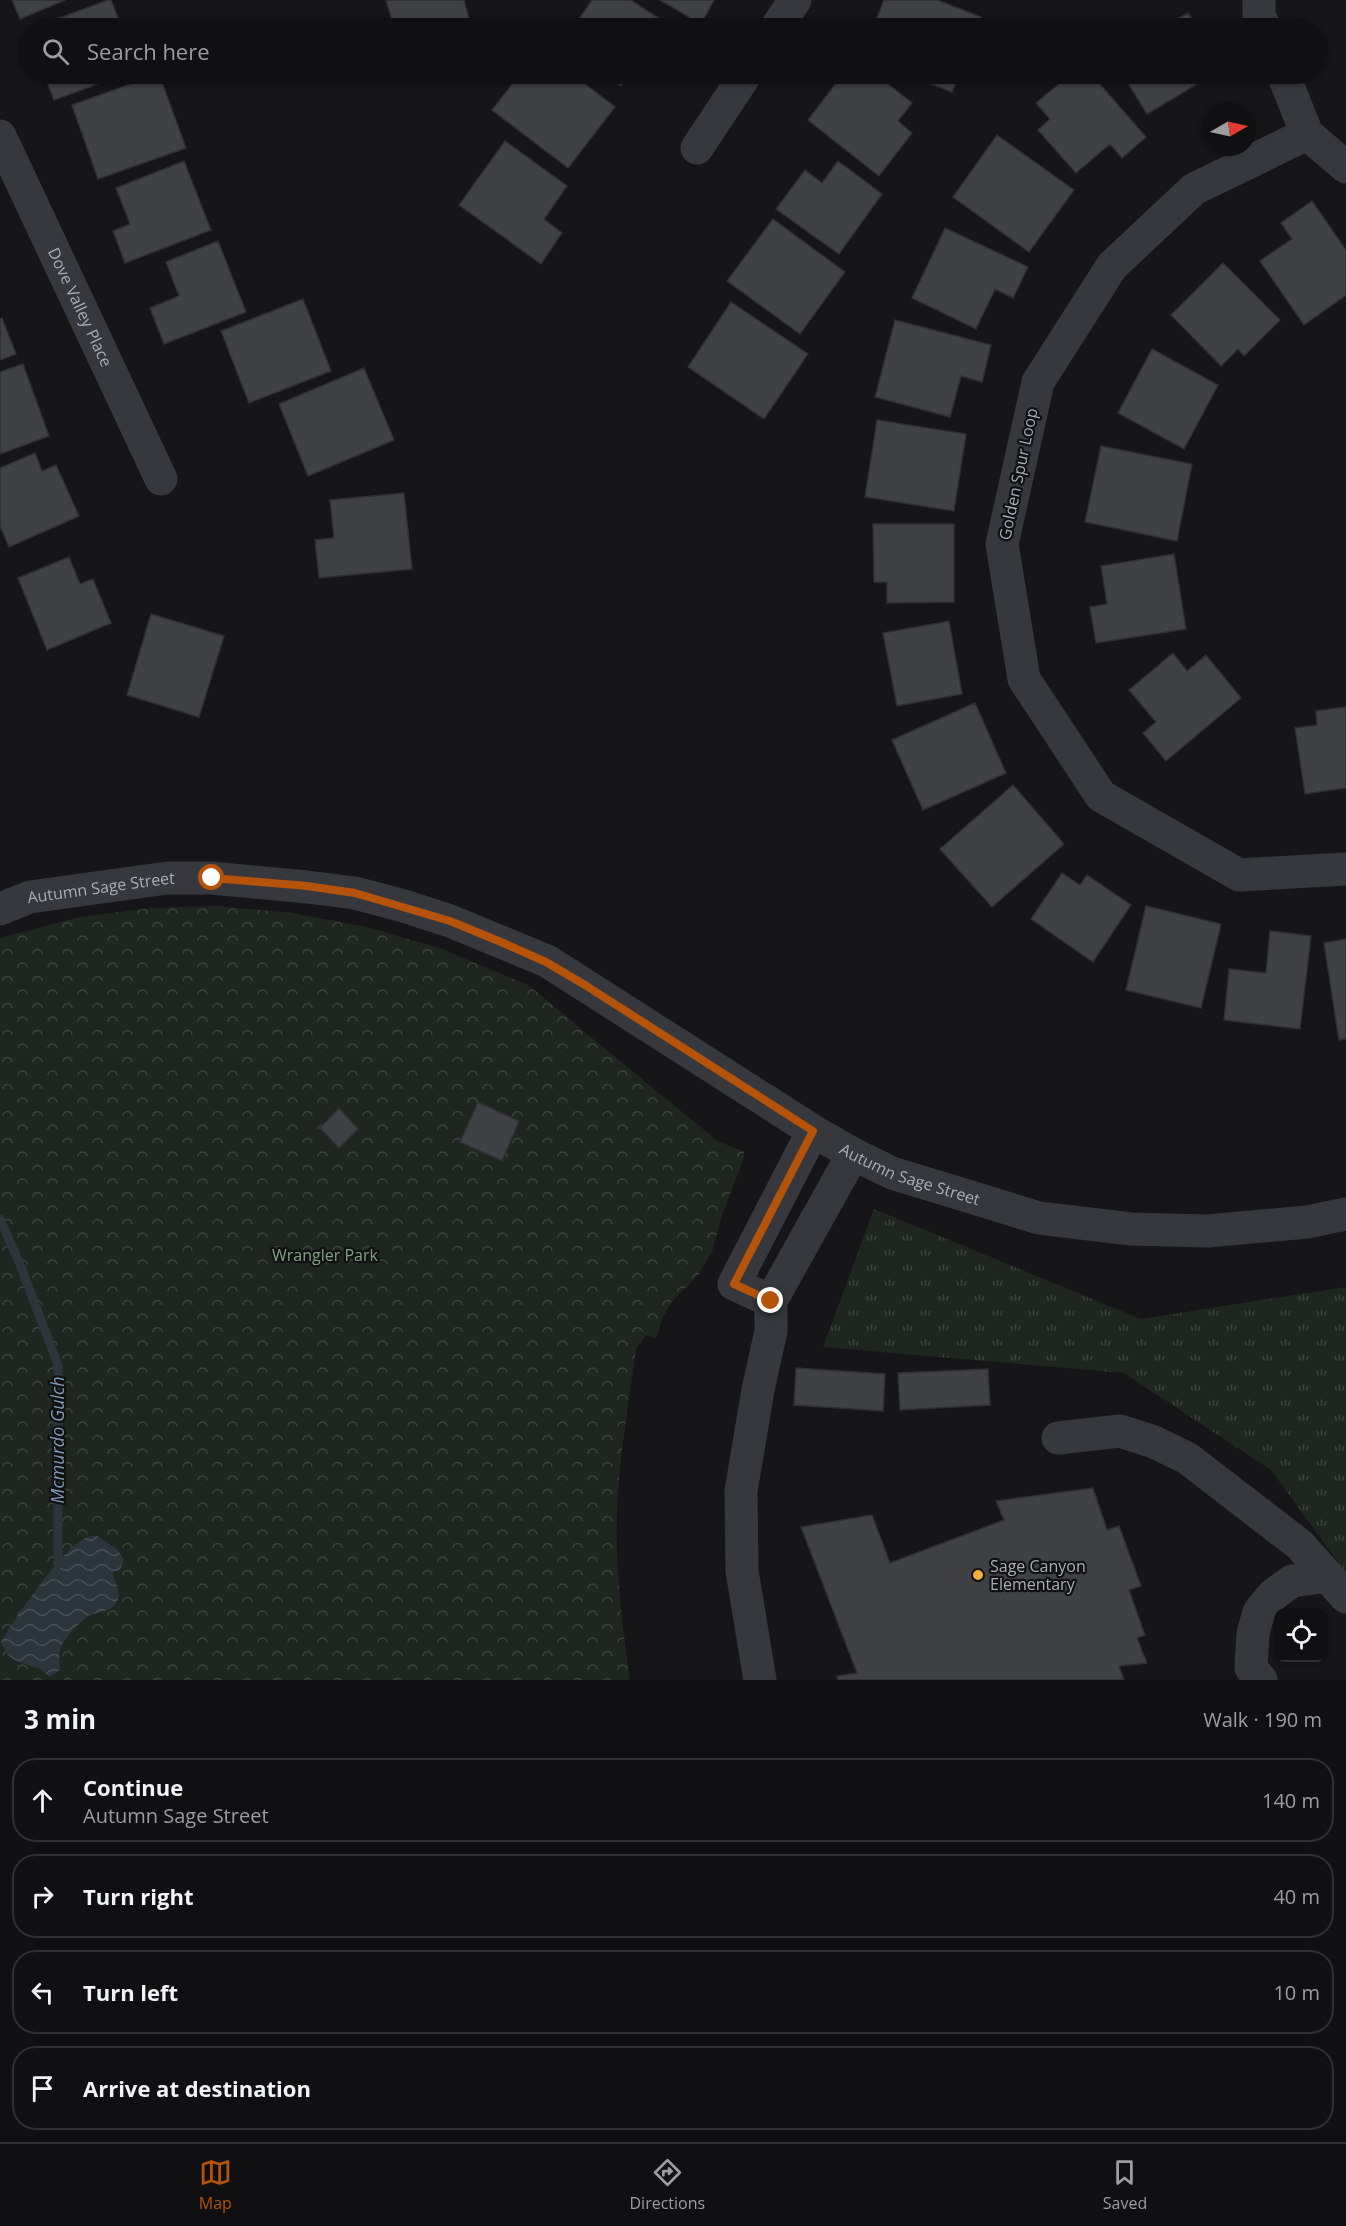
<!DOCTYPE html>
<meta charset="utf-8">
<style>
body{margin:0;font-family:"Open Sans",sans-serif;background:#19191b;color:#f1f3f6}
.controls{position:absolute;right:18px;bottom:18px;display:grid;overflow:hidden;border-radius:12px;box-shadow:0 2px 4px #0004}
.controls button{width:54px;height:54px;display:grid;place-items:center;padding:0;border:0;border-bottom:2px solid #303032;background:#101012;color:#f1f3f6;font:30px sans-serif}
.compass{position:absolute;left:1202px;top:102px;width:54px;height:54px;border-radius:50%;background:#101012;box-shadow:0 2px 4px #0004;rotate:81deg}
.stop{position:absolute;width:18px;height:18px;margin:-14px;border:4px solid #b45309;border-radius:50%;background:#fff}
.stop.end{background:#b45309;border-color:#fff;box-shadow:0 2px 6px #0008}
.list{margin:0;padding:0;list-style:none}
h2{display:flex;justify-content:space-between;align-items:center;height:78px;margin:0;padding:0 24px;font-size:26px}
h2 small{font-size:20px;font-weight:400;color:#9c9d9f}
.list li{display:grid;grid-template-columns:39px 1fr auto;gap:18px;align-items:center;box-sizing:border-box;height:84px;margin:0 12px 12px;padding:0 12px;border:2px solid #303032;border-radius:24px}
.list b{display:block;font-size:22px;white-space:nowrap}
.list p{margin:0;font-size:20px;white-space:nowrap;color:#9c9d9f}
.list em{font-size:20px;font-style:normal;color:#9c9d9f}
.icon{flex:none;width:33px;height:33px;fill:none;stroke:currentColor;stroke-width:2;stroke-linecap:round;stroke-linejoin:round}
.map{position:relative;flex:none;width:1346px;height:1680px;overflow:hidden}
.search{position:absolute;background:#101012;box-shadow:0 2px 4px #0004;left:18px;right:18px;top:18px;height:66px;display:flex;align-items:center;gap:15px;box-sizing:border-box;padding:0 21px;border-radius:33px;color:#9c9d9f;font-size:22px}
.sheet{height:462px;background:#101012}
nav{display:flex;justify-content:space-around;align-items:center;box-sizing:border-box;height:84px;border-top:2px solid #303032;background:#101012;font-size:16px;color:#9c9d9f}
nav a{display:grid;justify-items:center;gap:3px}
nav .on{color:#b45309}
.map>svg:first-child{display:block}
.grass{fill:url(#grass-tufts)}
.park{fill:url(#park-crowns)}
.water{fill:url(#water-waves)}
.lines{fill:none;stroke-linecap:round;stroke-linejoin:round}
.stream{stroke:#2c353c;stroke-width:9}
.building{fill:#404145;stroke:#303034;stroke-width:1.5}
.minor{stroke:#37383d;stroke-width:33}
.route{stroke:#b45309;stroke-width:8}
.poi-dot{fill:#f2b134;stroke:#111113;stroke-width:2}
.labels{text-anchor:middle;stroke-width:4.5;stroke-linejoin:round;paint-order:stroke}
.street-label{font-size:16px;fill:#a8adb8;stroke:#111113}
.park-label{font-size:16px;fill:#7fa381;stroke:#111113}
.poi-label{font-size:16px;fill:#a8adb8;stroke:#111113;text-anchor:start}
.water-label{font-size:18px;font-style:italic;fill:#7f9bb3;stroke:#111113}
</style>
<div class="map">
<svg width="1346" height="1680" viewBox="0 0 1346 1680">
<defs>
<pattern id="grass-tufts" width="24" height="20" patternUnits="userSpaceOnUse" patternTransform="scale(1.5)"><rect width="24" height="20" fill="#1e261f"/><path d="M3 7l-1-3M5 7V3M7 7l1-3M15 17l-1-3M17 17v-4M19 17l1-3" fill="none" stroke="#3c433d"/></pattern>
<pattern id="park-crowns" width="20" height="18" patternUnits="userSpaceOnUse" patternTransform="scale(1.5)"><rect width="20" height="18" fill="#1e261f"/><path d="M2 6a3 3 0 1 1 6 0M12 15a3 3 0 1 1 6 0" fill="none" stroke="#3c433d"/></pattern>
<pattern id="water-waves" width="16" height="10" patternUnits="userSpaceOnUse" patternTransform="scale(1.5)"><rect width="16" height="10" fill="#2c353c"/><path d="M0 5q4-4 8 0t8 0" fill="none" stroke="#485056"/></pattern>
</defs>
<rect width="100%" height="100%" fill="#161618"/>
<path class="grass" d="M874,1209L1141,1319L1346,1287V1573L1271,1470L1124,1373L823,1347Z"/>
<path class="park" d="M217,906L292,913L367,927L439,948L528,985L716,1140L744,1152V1158L722,1215L712,1252L698,1275L671,1303L663,1317L657,1336L654,1338L646,1335L636,1349C629,1403 619,1457 617,1512C615,1568 622,1624 630,1680H0V938L80,917L151,908Z"/>
<path class="water" d="M97,1536L117,1549L124,1560L120,1570L113,1572C113,1582 121,1589 118,1599C113,1612 101,1611 90,1615C81,1620 66,1637 61,1647C58,1653 60,1664 60,1670L49,1677C37,1659 10,1671 1,1642C15,1619 64,1544 88,1537C91,1536 94,1536 97,1536Z"/>
<g class="lines">
<path class="stream" d="M0,1219L19,1262L58,1365V1564"/>
</g>
<path class="building" d="M12,0H65L20,19Z
M108,0H111L122,28H61L57,19Z
M386,0H464L469,19L437,28H394Z
M592,0H631L663,21L659,28H573Z
M660,0H714L701,24Z
M884,0H937L981,17L977,28H873Z
M1188,13L1197,28H1162Z
M44,74H125L54,100Z
M159,74L186,148L98,179L72,105Z
M520,74H572L615,107L568,168L492,110Z
M602,74H629L621,86Z
M843,74H875L912,103L898,121L912,133L879,176L808,120Z
M905,74H959L952,92Z
M1071,74H1091L1146,137L1122,158L1110,144L1076,173L1038,130L1050,119L1036,103Z
M1122,74H1214L1147,114Z
M997,135L1074,190L1029,252L953,197Z
M505,141L567,186L544,219L562,233L541,264L459,205Z
M184,161L211,230L125,263L113,231L130,224L116,188Z
M838,161L882,194L839,254L776,209L805,170L822,183Z
M1312,201L1346,250V295L1304,325L1260,261L1292,239L1281,223Z
M773,219L845,272L800,334L727,281Z
M945,228L1028,267L1013,298L995,289L976,329L912,298Z
M218,241L246,312L164,344L150,308L179,296L166,262Z
M1223,263L1280,320L1244,356L1238,349L1221,366L1171,315Z
M303,299L331,371L249,403L221,331Z
M731,302L808,354L764,419L688,367Z
M2,318L16,354L0,360V319Z
M895,320L991,345L982,382L961,376L950,417L875,397Z
M1152,349L1218,385L1184,449L1118,413Z
M23,364L49,436L0,454V372Z
M364,368L394,440L308,476L279,404Z
M877,420L966,434L954,511L865,497Z
M1101,446L1192,464L1177,541L1085,522Z
M35,453L42,471L56,465L79,516L9,547L0,526V468Z
M404,493L412,569L319,578L315,540L334,538L330,500Z
M873,524H954V602L887,603V582H874Z
M1174,554L1186,629L1096,643L1090,607L1107,604L1101,566Z
M69,557L80,584L93,579L111,623L47,650L18,578Z
M151,614L224,636L199,717L127,695Z
M949,621L962,694L897,706L883,633Z
M1173,653L1187,671L1206,655L1241,698L1166,761L1143,733L1156,722L1129,690Z
M975,703L1006,773L923,810L892,740Z
M1346,707V788L1305,794L1295,728L1317,725L1316,711Z
M1013,785L1064,844L992,907L940,849Z
M1062,873L1080,885L1087,875L1131,905L1093,962L1031,919Z
M1146,906L1221,924L1201,1008L1126,990Z
M1270,931L1311,936L1300,1029L1224,1020L1229,969L1266,973Z
M1346,939V1039L1339,1040L1324,943Z
M478,1102L519,1121L502,1161L460,1142Z
M339,1108L358,1129L339,1148L320,1128Z
M796,1368L885,1374L883,1411L794,1405Z
M988,1369L990,1405L900,1410L898,1373Z
M1093,1488L1107,1530L1119,1526L1141,1586L1129,1590L1145,1635L1137,1638L1147,1663L1119,1666L1124,1680H838L837,1676L857,1673L801,1527L872,1515L890,1563L1004,1520L996,1501Z"/>
<g class="lines">
<g class="minor">
<path d="M1259,0V16L1265,28"/>
<path d="M776,28L795,0"/>
<path d="M1283,74L1307,134L1346,167"/>
<path d="M1307,134L1194,189L1112,266L1038,382L1002,544L1024,679L1101,796L1239,875L1346,869"/>
<path id="s1" d="M0,136L161,479"/>
<path d="M697,148L746,74"/>
<path id="s2" d="M0,909L30,897L167,878H211L307,887L355,893L404,906L450,921L547,961L813,1131L853,1154L892,1173L1039,1218L1131,1229L1207,1231L1307,1222L1346,1214"/>
<path d="M771,1301L734,1284L813,1131"/>
<path d="M1058,1438L1120,1431L1154,1442L1187,1458L1300,1545L1346,1597"/>
<path d="M760,1680L742,1571L741,1491L758,1390L771,1331V1301L853,1154"/>
<path d="M1261,1680L1251,1668L1253,1633L1259,1612L1273,1595L1292,1581L1328,1576"/>
</g>
</g>
<g class="lines">
<path class="route" d="M212,878L307,886L355,893L450,921L501,942L546,962L585,985L813,1131L734,1284L771,1301"/>
</g>
<circle class="poi-dot" cx="978" cy="1575" r="6"/>
<g class="labels">
<g class="street-label">
<text dy="6" stroke="none"><textPath href="#s1" startOffset="189">Dove Valley Place</textPath></text>
<text transform="translate(1018 474) rotate(-78)" y="6">Golden Spur Loop</text>
<text dy="6" stroke="none"><textPath href="#s2" startOffset="104">Autumn Sage Street</textPath></text>
<text dy="6" stroke="none"><textPath href="#s2" startOffset="986">Autumn Sage Street</textPath></text>
</g>
<g class="park-label">
<text x="325" y="1261">Wrangler Park</text>
</g>
<g class="poi-label">
<text x="990" y="1572">Sage Canyon<tspan x="990" dy="18">Elementary</tspan></text>
</g>
<g class="water-label">
<text transform="translate(58 1440) rotate(-90)" y="6">Mcmurdo Gulch</text>
</g>
</g>
</svg>
<div class="controls">
<button><svg class="icon" aria-label="locate" viewBox="0 0 24 24"><circle cx="12" cy="12" r="6"/><path d="M12 2v4M12 18v4M2 12h4M18 12h4"/></svg></button>
</div>
<svg class="compass" viewBox="-18 -18 36 36"><path d="M0-13l5 13h-10z" fill="#e53935"/><path d="M0 13l5-13h-10z" fill="#9c9d9f"/></svg>
<div class="stop" style="left:212px;top:878px"></div>
<div class="stop end" style="left:771px;top:1301px"></div>
<div class="search"><svg class="icon" aria-label="search" viewBox="0 0 24 24"><circle cx="10" cy="10" r="6"/><path d="M15 15l6 6"/></svg>Search here</div>
</div>
<section class="sheet">
<h2>3 min<small>Walk · 190 m</small></h2>
<ul class="list">
<li><svg class="icon" aria-label="ahead" viewBox="0 0 24 24"><path d="M12 20V5M6 11l6-6 6 6"/></svg><div><b>Continue</b><p>Autumn Sage Street</p></div><em>140 m</em></li>
<li><svg class="icon" aria-label="right" viewBox="0 0 24 24"><path d="M7 20v-9h11M14 6l5 5-5 5"/></svg><div><b>Turn right</b></div><em>40 m</em></li>
<li><svg class="icon" aria-label="left" viewBox="0 0 24 24"><path d="M17 20v-9H6M10 6l-5 5 5 5"/></svg><div><b>Turn left</b></div><em>10 m</em></li>
<li><svg class="icon" aria-label="arrive" viewBox="0 0 24 24"><path d="M6 21V4h12l-3 4 3 4H6"/></svg><div><b>Arrive at destination</b></div></li>
</ul>
</section>
<nav>
<a class="on"><svg class="icon" aria-label="map" viewBox="0 0 24 24"><path d="M3 6l6-2 6 2 6-2v14l-6 2-6-2-6 2zM9 4v14M15 6v14"/></svg>Map</a>
<a><svg class="icon" aria-label="directions" viewBox="0 0 24 24"><path d="M12 3l9 9-9 9-9-9zM9 14v-3h6M13 9l2 2-2 2"/></svg>Directions</a>
<a><svg class="icon" aria-label="saved" viewBox="0 0 24 24"><path d="M7 4h10v16l-5-4-5 4z"/></svg>Saved</a>
</nav>
